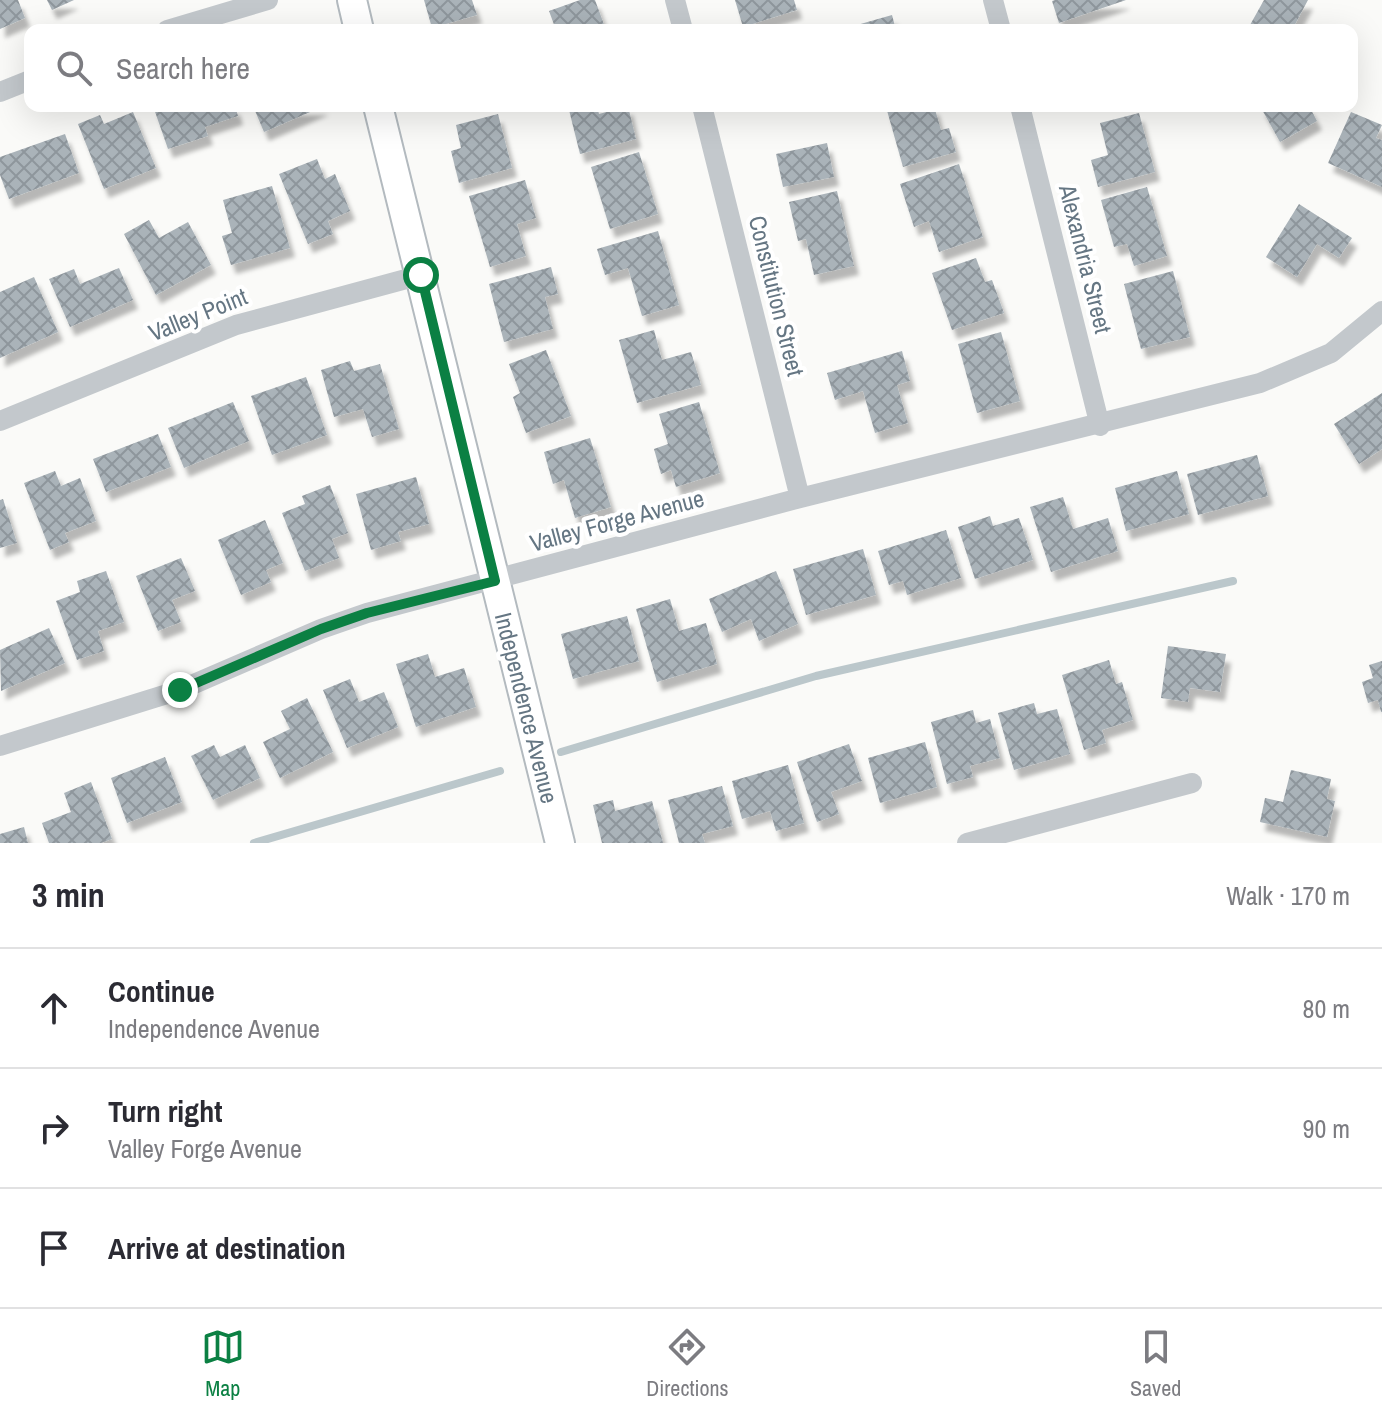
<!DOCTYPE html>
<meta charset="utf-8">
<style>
body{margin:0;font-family:"Archivo Narrow",sans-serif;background:#f7f7f7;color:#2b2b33}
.stop{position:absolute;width:24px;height:24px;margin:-18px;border:6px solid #0b8043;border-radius:50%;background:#fff}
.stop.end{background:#0b8043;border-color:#fff;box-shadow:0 2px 8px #0008}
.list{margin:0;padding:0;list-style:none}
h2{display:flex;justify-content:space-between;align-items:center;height:104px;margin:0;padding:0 32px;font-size:34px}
h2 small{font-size:26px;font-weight:400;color:#7c7c81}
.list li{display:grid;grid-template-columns:52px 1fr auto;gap:24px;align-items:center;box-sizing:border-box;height:120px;padding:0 32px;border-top:2px solid #e1e1e2}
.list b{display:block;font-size:30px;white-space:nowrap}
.list p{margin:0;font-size:26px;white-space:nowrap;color:#7c7c81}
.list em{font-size:26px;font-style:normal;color:#7c7c81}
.icon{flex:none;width:44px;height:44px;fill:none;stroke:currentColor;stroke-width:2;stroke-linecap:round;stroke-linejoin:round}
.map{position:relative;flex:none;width:1382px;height:843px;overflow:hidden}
.search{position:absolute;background:#fff;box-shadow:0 8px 32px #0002;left:24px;right:24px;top:24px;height:88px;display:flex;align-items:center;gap:20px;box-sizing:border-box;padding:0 28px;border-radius:16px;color:#7c7c81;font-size:30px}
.sheet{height:464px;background:#fff}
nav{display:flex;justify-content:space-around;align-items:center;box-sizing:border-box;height:112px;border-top:2px solid #e1e1e2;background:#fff;font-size:22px;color:#7c7c81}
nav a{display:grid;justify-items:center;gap:4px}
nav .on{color:#0b8043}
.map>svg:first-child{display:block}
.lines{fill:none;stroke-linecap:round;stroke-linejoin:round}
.stream{stroke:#bbc7cb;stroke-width:8}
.building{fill:url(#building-cross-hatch);filter:url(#shadow)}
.secondary-casing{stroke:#b3babf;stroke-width:32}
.street{stroke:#c3c8cc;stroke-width:20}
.secondary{stroke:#fff;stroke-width:28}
.route{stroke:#0b8043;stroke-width:10}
.labels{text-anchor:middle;stroke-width:8;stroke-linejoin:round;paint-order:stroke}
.street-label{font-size:24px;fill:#657683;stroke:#fff}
</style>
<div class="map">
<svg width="1382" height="843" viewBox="0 0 1382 843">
<defs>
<pattern id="building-cross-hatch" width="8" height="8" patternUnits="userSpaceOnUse" patternTransform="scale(2)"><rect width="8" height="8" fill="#aab3b9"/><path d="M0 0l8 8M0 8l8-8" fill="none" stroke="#8e969c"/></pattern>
<filter id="shadow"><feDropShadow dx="5" dy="9" stdDeviation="2" flood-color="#0004"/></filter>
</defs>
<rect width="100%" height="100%" fill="#fafaf8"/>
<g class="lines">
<path class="stream" d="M561,752L816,676L1233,581
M254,843L500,771"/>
</g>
<path class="building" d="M0,0H18L25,18L0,29Z
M47,0H74L52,10Z
M424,0H472L477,15L432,28Z
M580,0H595L606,30H556L549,11Z
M735,0H794L797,10L743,27Z
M1055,0H1126L1059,23L1052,1Z
M1264,0H1308L1292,30H1259L1250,25Z
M892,15L896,30H858L857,25Z
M153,106H235L238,116L205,127L208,136L168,149Z
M253,106H324L264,132Z
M568,106H597L599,114L628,106L636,139L580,154Z
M934,106L941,130L949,128L956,152L903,167L886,107Z
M1260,106H1309L1317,121L1280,142Z
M133,112L156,168L104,189L78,124L100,115L104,124Z
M1351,112L1382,125L1376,138L1382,140V187L1328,163Z
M1139,113L1155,172L1098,187L1091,160L1108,155L1100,123Z
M498,114L512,168L459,183L451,151L461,148L456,125Z
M65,134L79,173L9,199L0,175V157Z
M827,143L834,177L783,187L776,154Z
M639,152L658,214L610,229L591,167Z
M317,159L325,179L335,174L350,211L328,221L333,234L308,244L279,174Z
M959,164L983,237L939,252L929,221L914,227L900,184Z
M525,180L536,218L517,224L526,256L490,267L469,196Z
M272,186L290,248L231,265L222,236L232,233L223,200Z
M1147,187L1167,256L1134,266L1127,244L1114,247L1101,200Z
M837,191L854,266L814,275L806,239L798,241L789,202Z
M1299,204L1352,238L1339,258L1317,244L1297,277L1266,257Z
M149,220L159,238L188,222L211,265L156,295L124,234Z
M658,231L679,305L642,316L628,268L605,275L597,249Z
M976,258L985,282L992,280L1004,313L952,330L932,273Z
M551,267L558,294L545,297L553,329L504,342L489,284Z
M119,268L133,300L70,327L49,279L74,269L80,284Z
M1173,271L1190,337L1141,349L1124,284Z
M34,277L58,332L0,358V292Z
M654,330L662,360L691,352L701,385L637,403L619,340Z
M1001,332L1020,401L977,413L958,344Z
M546,350L571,416L526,433L513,397L520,393L509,364Z
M902,351L910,381L897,385L908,423L875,433L863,391L835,400L827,373Z
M350,361L354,371L380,364L399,429L372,437L363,409L334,417L321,370Z
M306,377L327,435L272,455L251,396Z
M1382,393V449L1359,464L1334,424Z
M233,402L249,441L184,468L168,428Z
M699,402L720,473L676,487L671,470L661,474L654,449L668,444L659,414Z
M158,434L171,467L106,492L93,459Z
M590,438L611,507L575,518L564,480L553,484L544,452Z
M1257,455L1268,496L1198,515L1187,474Z
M55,471L61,486L80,478L96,521L65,533L69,542L50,550L24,483Z
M1177,471L1189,514L1126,531L1115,488Z
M416,477L429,524L398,532L401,541L371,550L356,494Z
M330,485L348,533L332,539L339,558L305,571L282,513L305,504L302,496Z
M1063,497L1073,529L1108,518L1118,551L1051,572L1030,507Z
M3,499L17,543L0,548V500Z
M990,516L993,526L1019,518L1033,560L975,579L958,527Z
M265,520L283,563L266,570L271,582L241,595L218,540Z
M946,530L961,578L907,595L903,581L889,585L878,551Z
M863,549L876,595L806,615L793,569Z
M181,558L195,591L172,600L181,622L158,631L136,576Z
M106,571L124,622L98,631L104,651L77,660L56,601L80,592L77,581Z
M776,571L798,624L759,641L751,619L722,632L709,599Z
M670,599L679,631L706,623L717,664L657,682L636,609Z
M627,616L639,661L573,679L561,634Z
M49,628L65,663L1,691L0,650Z
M1168,646L1226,654L1220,692L1190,688L1188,702L1161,698Z
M428,654L435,677L464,668L476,707L416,727L396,664Z
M1109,660L1116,684L1122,682L1133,720L1102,730L1106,743L1084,750L1062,675Z
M1382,661V712H1381L1378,700L1368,703L1362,682L1373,678L1369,665Z
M350,679L359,702L384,692L398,727L347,748L323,690Z
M307,698L333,752L280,778L263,742L290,729L281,711Z
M1034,703L1037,714L1057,709L1070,754L1014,770L998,713Z
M973,710L976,723L990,719L1000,758L970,766L973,777L947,784L931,722Z
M925,742L937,787L880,803L868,758Z
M849,744L862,781L831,792L839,814L817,822L797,762Z
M214,745L220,757L245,745L260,778L213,800L191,756Z
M165,757L182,802L127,823L111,778Z
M788,765L804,823L776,831L770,811L742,819L732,781Z
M1291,770L1331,779L1327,799L1335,801L1327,837L1260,822L1265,798L1283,802Z
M91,782L112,839L101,843H49L42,823L71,812L64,793Z
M722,786L733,826L702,834L705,843H679L668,800Z
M613,800L615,811L652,801L663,843H602L593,805Z
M24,827L28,843H0V834Z"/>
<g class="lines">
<defs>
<path id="secondary" d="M352,0L359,30
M378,106L560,843"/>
</defs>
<use href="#secondary" class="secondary-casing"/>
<path class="street" d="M675,0L683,30
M993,0L1001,30
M167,30L268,0
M0,92L30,80
M702,106L800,498
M1020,106L1100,426
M0,421L236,325L421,275
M0,746L180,690L321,629L367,613L800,498L1260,383L1331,353L1382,311
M967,843L1192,783"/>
<use href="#secondary" class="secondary"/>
</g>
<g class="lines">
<path class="route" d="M180,690L321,629L367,613L495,581L421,275"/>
</g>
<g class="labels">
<g class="street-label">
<text transform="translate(1085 259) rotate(76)" y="8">Alexandria Street</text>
<text transform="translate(776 296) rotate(76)" y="8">Constitution Street</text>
<text transform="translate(198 315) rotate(-22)" y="8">Valley Point</text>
<text transform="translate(617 521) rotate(-15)" y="8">Valley Forge Avenue</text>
<text transform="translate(526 708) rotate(76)" y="8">Independence Avenue</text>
</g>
</g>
</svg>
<div class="stop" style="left:421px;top:275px"></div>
<div class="stop end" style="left:180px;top:690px"></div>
<div class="search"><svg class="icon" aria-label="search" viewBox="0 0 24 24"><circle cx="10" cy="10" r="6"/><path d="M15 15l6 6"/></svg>Search here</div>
</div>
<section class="sheet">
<h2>3 min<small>Walk · 170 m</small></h2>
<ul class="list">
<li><svg class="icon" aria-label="ahead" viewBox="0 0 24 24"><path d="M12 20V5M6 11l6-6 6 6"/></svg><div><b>Continue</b><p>Independence Avenue</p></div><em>80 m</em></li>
<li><svg class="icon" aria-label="right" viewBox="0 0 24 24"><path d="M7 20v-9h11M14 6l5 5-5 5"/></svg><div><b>Turn right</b><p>Valley Forge Avenue</p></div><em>90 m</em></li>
<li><svg class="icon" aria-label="arrive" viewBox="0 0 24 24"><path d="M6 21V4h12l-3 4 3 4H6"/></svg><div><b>Arrive at destination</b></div></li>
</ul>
</section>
<nav>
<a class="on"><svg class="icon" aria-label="map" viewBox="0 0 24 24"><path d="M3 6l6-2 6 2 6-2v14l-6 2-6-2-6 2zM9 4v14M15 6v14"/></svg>Map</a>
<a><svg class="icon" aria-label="directions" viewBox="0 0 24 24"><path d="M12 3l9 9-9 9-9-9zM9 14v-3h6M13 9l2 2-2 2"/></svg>Directions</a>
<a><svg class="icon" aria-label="saved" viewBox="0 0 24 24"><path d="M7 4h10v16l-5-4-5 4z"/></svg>Saved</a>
</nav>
